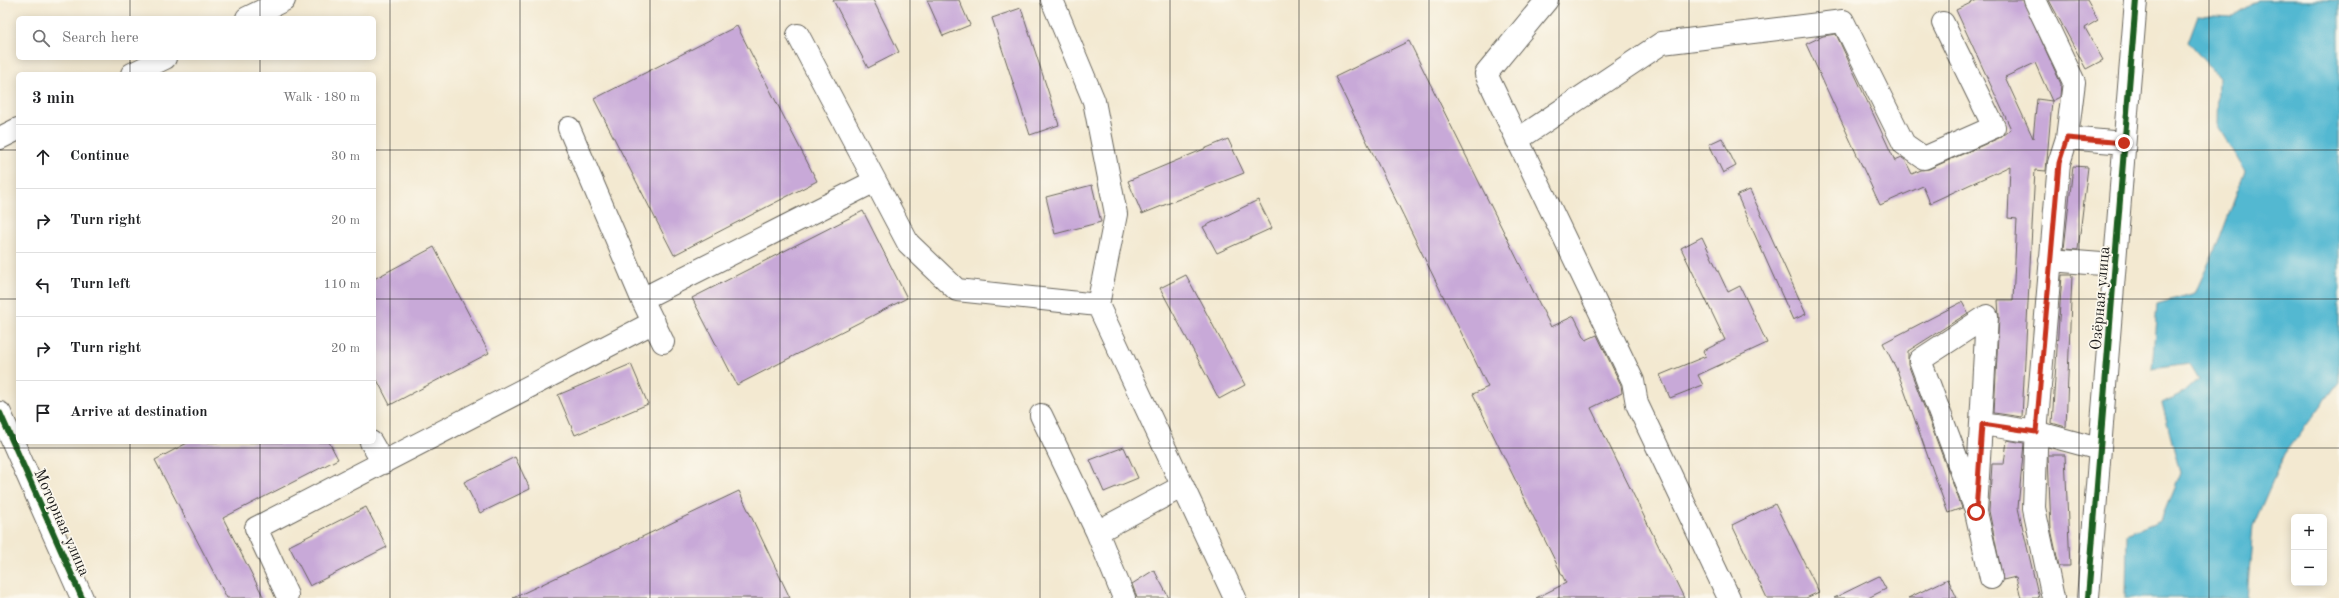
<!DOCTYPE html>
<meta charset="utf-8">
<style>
body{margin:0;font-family:"Old Standard TT",serif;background:#f6f6f6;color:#202124}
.controls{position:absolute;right:12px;bottom:12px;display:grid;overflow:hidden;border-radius:6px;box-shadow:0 2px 10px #0003}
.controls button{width:36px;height:36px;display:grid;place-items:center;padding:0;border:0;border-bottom:1px solid #e0e0e0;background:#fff;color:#202124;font:20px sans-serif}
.stop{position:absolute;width:12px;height:12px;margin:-9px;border:3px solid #c8321e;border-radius:50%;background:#fff}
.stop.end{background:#c8321e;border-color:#fff;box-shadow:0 1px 4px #0008}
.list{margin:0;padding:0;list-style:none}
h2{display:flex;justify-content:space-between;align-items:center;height:52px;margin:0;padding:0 16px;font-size:17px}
h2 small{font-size:13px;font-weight:400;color:#757577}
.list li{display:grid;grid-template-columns:26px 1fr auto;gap:12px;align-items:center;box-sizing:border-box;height:64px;padding:0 16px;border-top:1px solid #e0e0e0}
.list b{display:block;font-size:15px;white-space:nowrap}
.list em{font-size:13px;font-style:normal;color:#757577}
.icon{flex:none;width:22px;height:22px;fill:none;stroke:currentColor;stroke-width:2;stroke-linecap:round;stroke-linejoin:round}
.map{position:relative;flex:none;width:2339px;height:598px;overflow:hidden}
.search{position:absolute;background:#fff;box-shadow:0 2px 10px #0003;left:16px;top:16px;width:360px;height:44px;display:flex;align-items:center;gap:10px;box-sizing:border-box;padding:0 14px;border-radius:6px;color:#757577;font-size:15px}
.panel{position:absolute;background:#fff;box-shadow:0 2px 10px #0003;left:16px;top:72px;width:360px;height:372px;border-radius:6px}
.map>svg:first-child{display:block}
.water{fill:#52b8d1;stroke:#376a76}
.building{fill:#c8a9d8;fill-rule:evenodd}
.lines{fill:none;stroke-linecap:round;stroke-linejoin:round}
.minor-casing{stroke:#67645b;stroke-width:24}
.minor{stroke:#fff;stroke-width:22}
.cycleway-casing{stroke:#fbf7ec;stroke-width:8}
.cycleway{stroke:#1b5e20;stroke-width:6}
.route{stroke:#c8321e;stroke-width:5}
.grid{fill:none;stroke:#1c1c1c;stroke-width:1;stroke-opacity:0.55}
.labels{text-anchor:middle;stroke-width:3.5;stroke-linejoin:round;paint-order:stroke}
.street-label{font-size:16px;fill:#1c1c1c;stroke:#fbf7ec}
</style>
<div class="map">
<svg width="2339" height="598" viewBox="0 0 2339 598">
<rect width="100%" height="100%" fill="#fbf7ec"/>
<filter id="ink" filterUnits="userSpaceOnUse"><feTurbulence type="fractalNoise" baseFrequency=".025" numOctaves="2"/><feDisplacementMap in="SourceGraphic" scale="8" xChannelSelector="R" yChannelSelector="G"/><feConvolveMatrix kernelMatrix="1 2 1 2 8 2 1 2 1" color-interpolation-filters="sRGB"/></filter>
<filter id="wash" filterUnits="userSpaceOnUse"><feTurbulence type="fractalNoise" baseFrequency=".012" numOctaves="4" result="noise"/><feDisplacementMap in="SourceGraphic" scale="16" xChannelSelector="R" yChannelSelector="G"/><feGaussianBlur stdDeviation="0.9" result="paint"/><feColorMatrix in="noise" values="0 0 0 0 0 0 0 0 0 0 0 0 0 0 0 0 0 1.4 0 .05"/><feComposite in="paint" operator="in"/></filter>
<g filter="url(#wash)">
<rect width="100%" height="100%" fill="#f3e9d1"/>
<path class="water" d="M2258,0H2339V382L2284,455L2253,526L2247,598H2126L2127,534L2161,520L2180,473L2162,403L2186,391L2199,379L2190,364L2152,369L2157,304L2195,293L2220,238L2245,171L2217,126L2218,77L2188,42L2198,15L2231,17Z"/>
<g id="blocks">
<path class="building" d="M833,0H873L899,52L868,68Z
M927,0H959L970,25L943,36Z
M1977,0H2023L2061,84L2060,97L2052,101L2046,171L2035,170L2022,417L1994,413L1999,317L1998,300H2013L2017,219L2008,218L2010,166L1930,203L1923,186L1880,205L1806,44L1823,36L1836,34L1895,161L1902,158L1905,160L1912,174L1921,170L1929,169L1999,138L2011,129L1956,10ZM2035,63L2052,101L2037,99L2033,138L2005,77Z
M2049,0H2087L2098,20L2085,28L2103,60L2086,69Z
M1021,8L1059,125L1030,135L992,18Z
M737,26L817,181L674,255L594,99Z
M1409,41L1551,327L1574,316L1586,340L1597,335L1621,385L1622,393L1591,408L1684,598H1536L1566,583L1473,394L1488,387L1335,77Z
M1722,138L1736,166L1723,173L1709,144Z
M1228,139L1244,173L1142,214L1128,181Z
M2073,166L2088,167L2078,250L2064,249Z
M1092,185L1101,222L1055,234L1046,197Z
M1750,190L1806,314L1793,320L1737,195Z
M1258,200L1272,228L1217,253L1203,227Z
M863,211L907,298L737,385L692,298Z
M1702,237L1728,292L1740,286L1767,343L1698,375L1703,385L1670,398L1660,375L1706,356L1703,351L1725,340L1681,248Z
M434,247L489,353L390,405L374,374V279Z
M1186,275L1245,385L1219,399L1160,288Z
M2062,275H2072L2066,427L2052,423Z
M1962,302L1968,313L1908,351V364L1962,508L1948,513L1897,370L1883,343Z
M631,364L648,404L575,435L558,395Z
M2007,440L2024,443L2018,508L2039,598H2021L2016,577L2003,580L1989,511L1992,464H2004Z
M189,442H329L338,459L223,518L264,598H227L155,460Z
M1124,447L1138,478L1104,492L1090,460Z
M2048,455H2065L2070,566H2059L2051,529Z
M515,457L530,489L480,513L464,482Z
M739,491L790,598H513Z
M1775,504L1819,592L1806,598H1767L1732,525Z
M366,507L387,547L310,586L289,546Z
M1154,570L1169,598H1137L1132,584Z
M1879,576L1886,589L1868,598H1834Z
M1948,579L1957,598H1908Z"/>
</g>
</g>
<g filter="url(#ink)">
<use href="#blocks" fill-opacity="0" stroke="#67645b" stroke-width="1"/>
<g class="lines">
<defs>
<path id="minor" d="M1052,0L1094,101L1116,214L1098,305L1235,598
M1547,0L1486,74L1633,381L1637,404L1729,598
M2035,0L2074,82L2067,138L2059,163L2037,421L2034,508L2053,598
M247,18L284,0
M798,35L908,243L957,290L1098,305
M132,74L165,58
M569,128L642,299L663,342
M0,138L18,129
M2067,138L2124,143
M1517,140L1662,43L1843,21L1904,144L1924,158L1994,127L1943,23
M2050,260L2114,265
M642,299L875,181
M1987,316L1976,512L1991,578
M0,413L82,598
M1041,415L1097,532L1124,598
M1982,424L2036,432L2099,449
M371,442L383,463
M1974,505L1920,360L1987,316
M1097,532L1183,486
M287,595L256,528L654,322
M2088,598L2136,0"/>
</defs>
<use href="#minor" class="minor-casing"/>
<use href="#minor" class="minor"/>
<defs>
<path id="cycleway" d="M0,413L82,598
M2088,598L2136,0"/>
</defs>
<use href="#cycleway" class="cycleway-casing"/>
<use href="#cycleway" class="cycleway"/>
</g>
</g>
<g class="lines" filter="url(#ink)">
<path class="route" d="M1976,512L1982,424L2036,432L2059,163L2067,138L2124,143"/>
</g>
<path class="grid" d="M130,0V18M260,0V18M390,0V598M520,0V598M650,0V598M780,0V598M910,0V598M1040,0V598M1170,0V598M1299,0V598M1429,0V598M1559,0V598M1689,0V598M1819,0V598M1949,0V598M2079,0V598M2209,0V598M130,58V74M260,58V74M0,150H18M374,150H2339M0,299H18M374,299H2339M130,442V598M260,442V598M0,448H2339"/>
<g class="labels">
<g class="street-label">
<text transform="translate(2099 298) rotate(-85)" y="6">Озёрная улица</text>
<text transform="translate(63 522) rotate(66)" y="6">Моторная улица</text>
</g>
</g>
</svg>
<div class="controls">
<button>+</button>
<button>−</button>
</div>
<div class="stop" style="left:1976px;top:512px"></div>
<div class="stop end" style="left:2124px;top:143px"></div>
<div class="search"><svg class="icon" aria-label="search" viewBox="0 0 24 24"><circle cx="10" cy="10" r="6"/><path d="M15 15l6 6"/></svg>Search here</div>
<section class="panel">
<h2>3 min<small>Walk · 180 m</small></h2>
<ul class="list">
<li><svg class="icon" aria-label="ahead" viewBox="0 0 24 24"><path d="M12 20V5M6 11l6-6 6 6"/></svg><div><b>Continue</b></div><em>30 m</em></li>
<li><svg class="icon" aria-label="right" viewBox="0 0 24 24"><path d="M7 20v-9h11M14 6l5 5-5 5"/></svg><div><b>Turn right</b></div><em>20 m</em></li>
<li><svg class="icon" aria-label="left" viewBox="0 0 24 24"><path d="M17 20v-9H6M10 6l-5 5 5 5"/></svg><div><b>Turn left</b></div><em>110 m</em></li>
<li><svg class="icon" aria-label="right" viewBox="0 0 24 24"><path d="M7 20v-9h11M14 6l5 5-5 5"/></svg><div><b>Turn right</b></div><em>20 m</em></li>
<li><svg class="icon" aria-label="arrive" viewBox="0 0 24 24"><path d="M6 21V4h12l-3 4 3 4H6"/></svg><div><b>Arrive at destination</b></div></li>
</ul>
</section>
</div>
